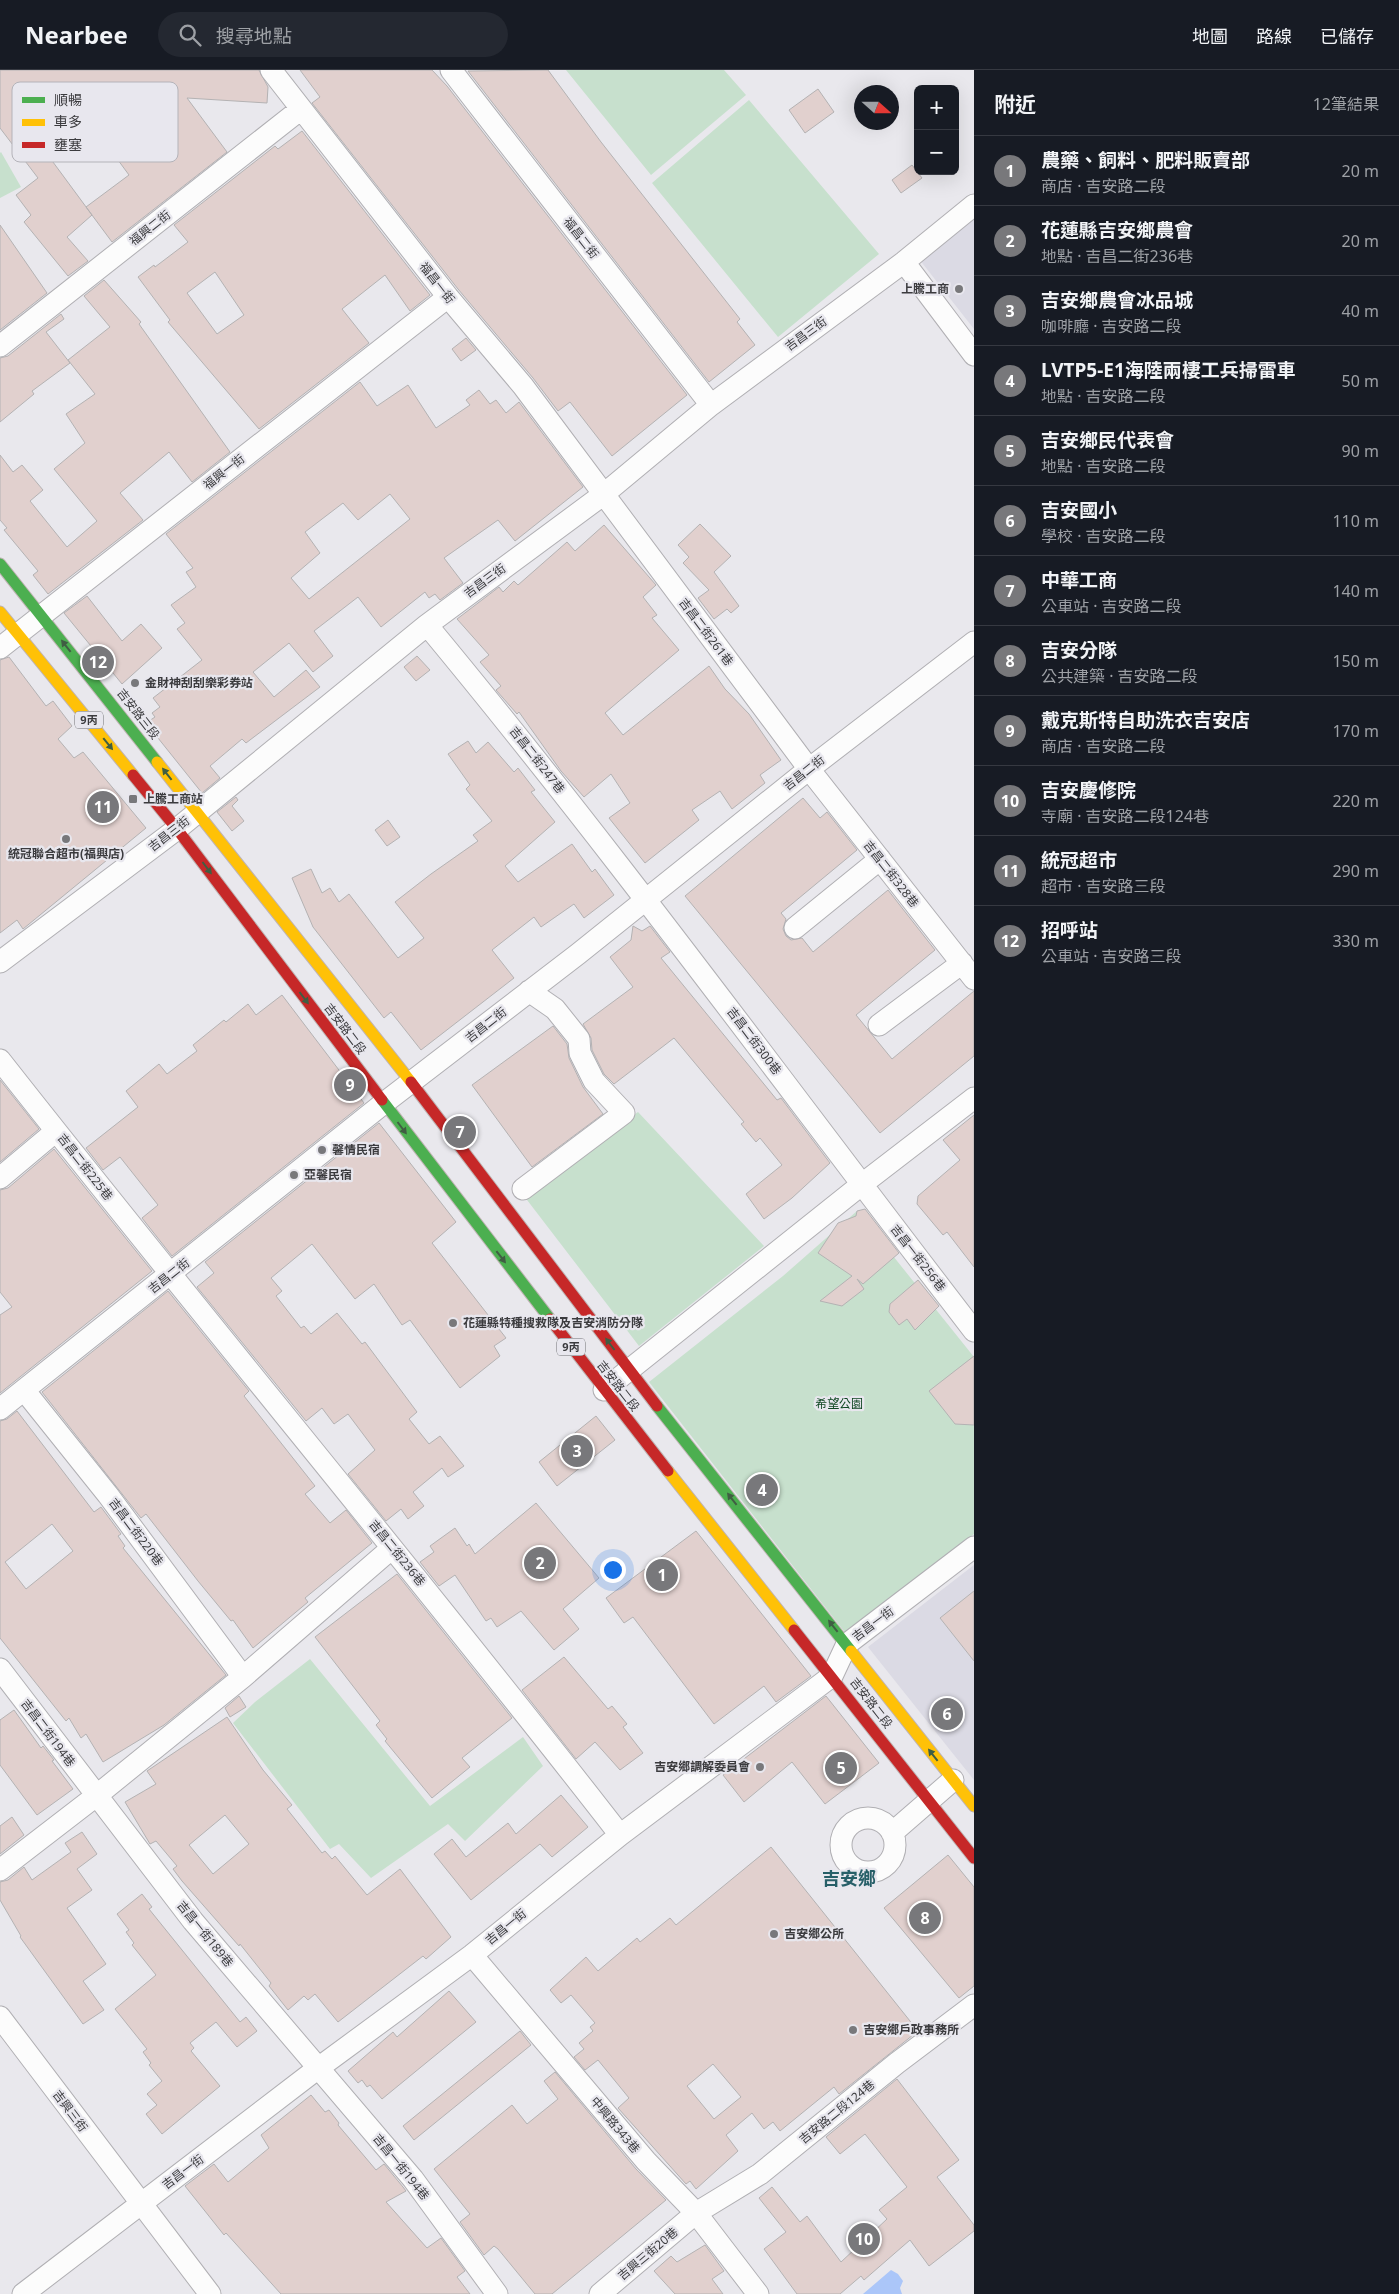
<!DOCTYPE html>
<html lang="zh-TW">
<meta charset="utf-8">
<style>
body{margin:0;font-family:"Noto Sans","Noto Sans TC",sans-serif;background:#242831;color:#f1f3f6}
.controls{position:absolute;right:15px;top:15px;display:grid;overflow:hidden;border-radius:8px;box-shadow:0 5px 20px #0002}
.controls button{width:45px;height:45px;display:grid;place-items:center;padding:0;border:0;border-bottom:1px solid #363941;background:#171b24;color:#f1f3f6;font:25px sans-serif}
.compass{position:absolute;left:854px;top:15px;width:45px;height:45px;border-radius:50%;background:#171b24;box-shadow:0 5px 20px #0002;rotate:111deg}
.you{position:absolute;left:612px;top:1499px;width:18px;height:18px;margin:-12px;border:4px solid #fff;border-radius:50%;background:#1a73e8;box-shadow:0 0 0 8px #1a73e833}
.badge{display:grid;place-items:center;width:32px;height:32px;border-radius:50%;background:#78787b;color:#fff;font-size:16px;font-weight:700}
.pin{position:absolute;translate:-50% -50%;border:2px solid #fff;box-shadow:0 1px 5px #0006}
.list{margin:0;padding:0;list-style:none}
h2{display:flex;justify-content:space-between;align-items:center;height:65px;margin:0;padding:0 20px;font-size:21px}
h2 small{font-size:16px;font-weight:400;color:#9ea1a6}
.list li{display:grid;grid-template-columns:32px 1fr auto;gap:15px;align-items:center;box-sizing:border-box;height:70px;padding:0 20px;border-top:1px solid #363941}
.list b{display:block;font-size:19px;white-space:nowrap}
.list p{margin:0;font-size:16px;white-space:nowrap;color:#9ea1a6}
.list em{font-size:16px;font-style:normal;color:#9ea1a6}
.icon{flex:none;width:28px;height:28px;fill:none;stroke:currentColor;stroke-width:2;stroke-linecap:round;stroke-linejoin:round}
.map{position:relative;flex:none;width:974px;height:2224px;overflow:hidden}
header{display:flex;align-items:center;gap:30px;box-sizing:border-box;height:70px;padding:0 25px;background:#171b24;border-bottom:1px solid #363941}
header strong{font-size:24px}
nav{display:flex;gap:28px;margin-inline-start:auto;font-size:18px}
.search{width:350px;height:45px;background:#242831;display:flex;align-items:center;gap:12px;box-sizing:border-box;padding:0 18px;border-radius:28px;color:#9ea1a6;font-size:19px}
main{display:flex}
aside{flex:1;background:#171b24}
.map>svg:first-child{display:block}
.built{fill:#dbdae4}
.green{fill:#c7e0cd}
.water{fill:#abc6f9}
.building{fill:#e1d0ce;stroke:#b4b2b3;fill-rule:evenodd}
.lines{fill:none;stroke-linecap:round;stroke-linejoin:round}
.street-casing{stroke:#b0afb3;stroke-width:23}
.fast-casing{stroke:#bfb4b3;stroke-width:13}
.slow-casing{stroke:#bfb4b3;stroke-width:13}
.jam-casing{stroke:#bfb4b3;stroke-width:13}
.street{stroke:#fcfcfc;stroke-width:21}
.fast{stroke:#4caf50;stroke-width:11}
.slow{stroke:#ffc107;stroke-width:11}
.jam{stroke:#c62828;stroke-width:11}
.oneway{fill:#405e43}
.poi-dot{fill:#78787b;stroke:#e8e7ee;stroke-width:2}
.labels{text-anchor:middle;stroke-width:4.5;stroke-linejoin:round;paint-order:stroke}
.shield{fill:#e8e7ee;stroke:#6f6f73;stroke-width:1}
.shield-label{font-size:11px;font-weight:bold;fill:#3b3b3e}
.street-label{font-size:12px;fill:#3b3b3e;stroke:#e8e7ee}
.poi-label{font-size:12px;font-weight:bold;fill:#3b3b3e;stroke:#e8e7ee;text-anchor:start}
.park-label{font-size:12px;fill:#0e4621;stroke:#e8e7ee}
.district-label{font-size:18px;font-weight:bold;fill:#275f68;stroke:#e8e7ee}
.key{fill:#e8e7ee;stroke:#b4b3b9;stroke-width:1}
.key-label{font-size:14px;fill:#3b3b3e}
</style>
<header>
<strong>Nearbee</strong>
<div class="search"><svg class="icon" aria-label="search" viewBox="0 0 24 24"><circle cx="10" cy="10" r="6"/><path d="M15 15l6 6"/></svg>搜尋地點</div>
<nav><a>地圖</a><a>路線</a><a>已儲存</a></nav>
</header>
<main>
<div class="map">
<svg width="974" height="2224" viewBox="0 0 974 2224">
<rect width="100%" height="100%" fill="#e9e8ed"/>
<path class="built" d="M974,130V259L912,180Z
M974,1495V1710L868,1577Z"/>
<path class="green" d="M566,0H724L746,25L651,105Z
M749,30L879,184L778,267L652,113Z
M1,82L21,117L0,128V83Z
M638,1042L764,1176L639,1276L524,1126Z
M857,1141L974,1287V1464L847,1565L649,1312L783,1206Z
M310,1589L430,1736L523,1667L543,1696L465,1771L448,1754L371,1808L339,1774L330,1779L233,1653L255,1632Z"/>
<path class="water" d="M891,2200L898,2204L903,2211L900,2218L902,2224H863Z"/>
<path class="building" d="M0,0H259L268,17L267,33L187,28L227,82L112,172L86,137L129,105L93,56L50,88L92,145L67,167L88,191L68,206L24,152L31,145L16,125L38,108L0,58Z
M300,0H432L447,16L687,325L612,386L570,332L558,341L533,308L458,219L312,33L320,27Z
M548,0L601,72L740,249L737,252L755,275L709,312L468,1Z
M818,19L834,42L805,63L789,40Z
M302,61L430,225L410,241L385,205L342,239L369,273L259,359L168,252L170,250L138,207L154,195L155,197L188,172L174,155L275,76L278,79ZM215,202L244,245L217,264L187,223Z
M912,95L922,108L901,123L892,110Z
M0,155L47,223L0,260Z
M104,210L141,252L139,254L230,382L192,412L169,382L120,423L143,450L48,524L33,505L38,501L4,460L7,458L0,450V385L13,402L22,395L43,420L30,431L67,477L97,451L54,399L85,373L66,344L95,324L68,290L110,257L84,226Z
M61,244L64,249L46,262L70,293L32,321L34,324L0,352V288L8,286Z
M466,268L476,280L461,291L452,279Z
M360,312L377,336L408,315L436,358L470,335L466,330L479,320L490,334L496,330L506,343L519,332L583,417L515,471L498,450L444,488L463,513L440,530L435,524L429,528L425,522L381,557L358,527L314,561L333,586L313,602L289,573L253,602L274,627L306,600L320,617L246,673L242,669L210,696L220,708L202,723L146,653L155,647L152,643L160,637L153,628L202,590L177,559L185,553L171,535L196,517L186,502L193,498L166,464ZM390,424L410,449L309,529L291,508L320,483L305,462L343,433L358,450Z
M700,454L731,486L714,502L739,536L731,543L727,539L714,549L698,528L709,520L683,493L689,487L678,475Z
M604,455L656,515L643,527L657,545L652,548L679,580L605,643L623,665L709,596L725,619L749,644L781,690L760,705L765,713L732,739L720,721L692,740L699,750L645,793L609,748L630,733L611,704L584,727L561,701L519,642L517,644L496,620L501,616L480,592L489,585L457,549L499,517L503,522L514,511L518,515L567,472L575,481Z
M87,526L122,571L141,554L162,578L122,614L64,543Z
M417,586L430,600L416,611L404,597Z
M9,587L46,636L53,631L72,656L58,669L74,688L83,682L146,758L23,859L17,850L0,863V590Z
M468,671L476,683L488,672L514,702L518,698L535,720L531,722L555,752L505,796L518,812L572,774L592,802L595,799L614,825L584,848L574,834L541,857L534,847L492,880L514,908L421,980L391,942L384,948L313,857L292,808L311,799L322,823L330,818L339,832L349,824L398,888L424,868L395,832L431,804L478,771L473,765L492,751L466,719L470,715L448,684Z
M236,727L238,730L232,736L244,751L232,761L217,742Z
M803,728L820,748L827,742L857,780L781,843L786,849L783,859L786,866L791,870L802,868L813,882L888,820L935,880L856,945L892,989L974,921V986L880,1063L685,826Z
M388,750L400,767L387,776L375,760Z
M633,856L642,861L650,856L670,882L661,888L777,1030L781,1028L830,1093L792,1128L764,1149L746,1124L782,1095L760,1068L756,1072L741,1054L744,1052L674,968L614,1014L604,1004L592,980L591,968L583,954L633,917L610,887L631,870Z
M282,925L364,1033L172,1186L142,1148L158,1135L120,1087L103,1100L86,1078L138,1037L126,1021L159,994L167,1004L197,981L193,975L224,950L226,952L248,934L256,945Z
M553,956L567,974L569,988L583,1017L603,1044L532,1097L472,1015Z
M0,1010L39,1059L0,1092Z
M974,1045V1197L947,1162L943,1165L917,1134L918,1126L960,1090L943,1070Z
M379,1053L456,1152L432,1173L506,1268L494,1276L500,1286L460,1318L410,1250L402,1255L374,1214L355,1229L312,1174L271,1208L282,1221L276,1226L301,1258L304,1256L311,1264L337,1243L362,1274L365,1272L417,1342L409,1349L429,1374L440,1366L464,1396L448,1407L442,1398L413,1422L424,1436L408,1449L401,1439L386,1451L348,1404L375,1380L348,1344L334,1354L322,1338L306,1351L197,1217L214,1203L205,1192Z
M54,1079L152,1201L0,1323V1245L12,1237L0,1222V1120L8,1118Z
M865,1139L899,1183L863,1214L857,1209L864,1219L842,1236L820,1231L852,1206L818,1183L838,1153L856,1146L857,1141Z
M918,1210L939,1236L915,1260L907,1249L899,1255L889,1242L890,1234Z
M168,1221L249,1321L244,1326L315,1416L305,1424L330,1453L346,1440L372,1473L305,1528L308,1532L253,1578L233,1550L231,1551L198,1511L146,1444L141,1448L42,1322Z
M974,1286V1355L955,1354L929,1321Z
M17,1341L94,1442L101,1437L121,1464L118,1466L125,1476L123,1478L226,1605L164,1655L103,1692L86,1664L81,1668L69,1648L66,1651L0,1568V1351L7,1349ZM52,1454L73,1481L26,1519L5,1492Z
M596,1346L615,1370L557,1416L539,1392Z
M536,1433L599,1508L563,1539L579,1559L554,1580L521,1541L497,1557L491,1548L486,1551L455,1505L439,1516L420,1492L434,1482L430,1476L455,1458L467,1476L469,1474L475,1484Z
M696,1461L811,1606L776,1632L764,1616L714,1654L633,1547L624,1553L606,1528Z
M397,1504L512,1648L462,1688L470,1697L432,1728L385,1671L387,1669L376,1655L380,1651L315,1567Z
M974,1521V1591L940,1548Z
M564,1587L608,1639L612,1636L627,1654L623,1657L643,1683L620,1700L595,1672L576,1689L522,1620Z
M239,1626L246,1637L230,1647L225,1638Z
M826,1626L879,1693L825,1734L792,1692L744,1732L723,1705Z
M14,1640L41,1678L43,1676L54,1690L52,1691L73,1719L37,1745L0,1695V1650Z
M227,1647L263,1700L292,1735L287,1739L322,1783L325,1781L332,1789L335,1786L367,1825L400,1799L451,1867L426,1889L423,1886L338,1952L315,1924L308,1930L304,1926L288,1940L269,1916L271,1913L240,1874L239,1876L182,1811L173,1799L177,1796L156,1771L150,1774L125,1732L156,1714L147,1701ZM225,1745L249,1774L213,1804L189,1775Z
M561,1725L588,1757L552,1787L540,1774L471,1830L434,1784L452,1769L466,1787L508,1753L516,1764Z
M12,1747L24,1765L0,1784V1756Z
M82,1762L97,1784L77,1799L92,1820L67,1838L106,1894L83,1911L104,1940L83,1954L20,1867L21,1866L0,1830V1812L8,1810L24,1797L32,1810L71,1782L65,1773Z
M771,1777L918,1961L839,2024L834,2017L780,2061L773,2052L764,2059L752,2043L726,2065L738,2081L696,2119L690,2111L686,2114L618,2038L629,2028L598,1990L585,2000L574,1987L584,1979L579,1973L593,1961L590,1957L595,1953L571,1925L561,1933L550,1920L586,1887L598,1901L637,1868L640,1872L670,1848L676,1855ZM713,1994L741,2027L714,2049L687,2016Z
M948,1785L974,1817V1916L959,1928L884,1838Z
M142,1824L152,1837L149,1839L240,1952L246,1947L257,1961L237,1977L216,1952L190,1973L194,1978L191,1981L220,2016L162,2064L146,2044L157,2035L147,2024L162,2011L149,1995L151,1993L143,1982L147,1979L115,1939L156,1905L132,1875L134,1873L126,1862L129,1860L117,1844Z
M449,1921L476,1952L382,2029L370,2015L367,2017L362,2010L358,2013L348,2001L393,1962L397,1967Z
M520,1961L531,1975L414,2070L403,2056Z
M555,2002L636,2099L666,2130L552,2224H535L498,2179L494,2176L484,2185L460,2152L470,2144L434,2099L512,2035L527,2054L558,2029L544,2011Z
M897,2009L959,2090L937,2107L974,2155V2161L929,2196L910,2170L864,2210L861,2206L840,2224H797L764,2179L786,2162L759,2128L772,2117L800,2152L807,2146L841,2192L887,2149L879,2140L907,2117L865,2064L840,2084L826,2067Z
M311,2025L325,2042L329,2040L339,2053L338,2055L376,2100L384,2094L403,2117L406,2121L386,2132L427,2178L441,2168L465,2201L457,2207L470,2224H281L226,2163L224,2165L185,2116L214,2094L228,2112L269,2078L261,2065Z
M705,2175L724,2201L712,2209L723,2224H675L654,2201L671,2186L677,2192Z"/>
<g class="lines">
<defs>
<path id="street" d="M271,0L448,227L523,316L809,699L974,909
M451,0L711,335
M904,192L974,285
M0,276L301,39
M427,555C617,784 792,1025 974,1261
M0,578L448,227
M795,858L880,789
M0,892L177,759L427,555L604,424L711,335L904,192L974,135
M879,955L962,893
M0,990C204,1250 417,1503 620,1765
M0,1108L56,1061
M523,1119L624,1043L594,1011L580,983L579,969L555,939L529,921
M24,1320L108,1425L243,1607
M604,1320L861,1115L974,1028
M0,1339L384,1033L578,884L809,699L974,572
M0,1599L193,1851L413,2109L497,2224
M841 1775a27 27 0 1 1 54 0a27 27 0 1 1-54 0Z
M892,1763L953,1710
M0,1800L96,1726L243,1607L392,1478
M472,1885L646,2091L696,2143L758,2224
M0,1947L210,2224
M23,2224L317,1999L472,1885L620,1765L832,1606L847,1574L974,1477
M600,2224L696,2143L760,2104L897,1993L974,1935"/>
<path id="fast" d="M0,494L157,692
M382,1030L550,1249
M657,1336L851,1581"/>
<path id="slow" d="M0,542L133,705
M157,692L411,1012
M668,1401L794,1560
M851,1581L974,1736"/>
<path id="jam" d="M133,705L177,759L382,1030
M411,1012L657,1336
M550,1249L668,1401
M794,1560L974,1788"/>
</defs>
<use href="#street" class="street-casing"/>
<use href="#fast" class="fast-casing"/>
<use href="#slow" class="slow-casing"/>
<use href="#jam" class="jam-casing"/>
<use href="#street" class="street"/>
<use href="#fast" class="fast"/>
<use href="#slow" class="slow"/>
<use href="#jam" class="jam"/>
</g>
<defs><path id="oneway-solid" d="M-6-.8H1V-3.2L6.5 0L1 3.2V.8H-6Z" transform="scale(1.25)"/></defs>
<g class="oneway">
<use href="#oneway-solid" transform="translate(66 576) rotate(-128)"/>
<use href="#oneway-solid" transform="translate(108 674) rotate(51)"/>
<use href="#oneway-solid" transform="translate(167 704) rotate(-128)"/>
<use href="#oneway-solid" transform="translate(207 798) rotate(53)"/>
<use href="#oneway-solid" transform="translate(304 928) rotate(53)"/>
<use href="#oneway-solid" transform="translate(402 1058) rotate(53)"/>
<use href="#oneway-solid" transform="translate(501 1187) rotate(52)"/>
<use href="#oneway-solid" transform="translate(610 1274) rotate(-127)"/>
<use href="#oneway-solid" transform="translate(732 1429) rotate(-128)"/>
<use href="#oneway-solid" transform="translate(833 1556) rotate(-128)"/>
<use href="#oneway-solid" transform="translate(933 1685) rotate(-128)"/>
</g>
<g class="poi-dot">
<circle cx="959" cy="219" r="5"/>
<circle cx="135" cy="613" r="5"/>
<rect x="128" y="724" width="10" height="10" rx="2.5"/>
<circle cx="66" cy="769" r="5"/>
<circle cx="322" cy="1080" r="5"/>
<circle cx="294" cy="1105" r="5"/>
<circle cx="453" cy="1253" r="5"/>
<circle cx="760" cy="1697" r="5"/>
<circle cx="774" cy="1864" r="5"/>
<circle cx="853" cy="1960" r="5"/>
</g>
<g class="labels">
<g class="shield">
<rect x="75" y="641.5" width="28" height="17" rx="4"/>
<rect x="557" y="1268.5" width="28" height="17" rx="4"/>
</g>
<g class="shield-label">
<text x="89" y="654">9丙</text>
<text x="571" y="1281">9丙</text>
</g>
<g class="street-label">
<text transform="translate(150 158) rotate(-38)" y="4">福興二街</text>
<text transform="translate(581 168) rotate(52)" y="4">福昌二街</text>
<text transform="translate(437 213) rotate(52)" y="4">福昌一街</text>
<text transform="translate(806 264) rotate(-36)" y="4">吉昌三街</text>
<text transform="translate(224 402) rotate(-38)" y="4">福興一街</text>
<text transform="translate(485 511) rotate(-36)" y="4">吉昌三街</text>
<text transform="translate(706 562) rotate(53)" y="4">吉昌二街261巷</text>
<text transform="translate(138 644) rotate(52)" y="4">吉安路三段</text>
<text transform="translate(537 690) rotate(52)" y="4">吉昌二街247巷</text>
<text transform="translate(804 703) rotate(-38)" y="4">吉昌二街</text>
<text transform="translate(169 764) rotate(-38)" y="4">吉昌三街</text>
<text transform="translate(891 804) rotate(52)" y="4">吉昌二街328巷</text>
<text transform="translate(486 955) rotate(-38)" y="4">吉昌二街</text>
<text transform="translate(345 959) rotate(53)" y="4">吉安路二段</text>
<text transform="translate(754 971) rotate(53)" y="4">吉昌二街300巷</text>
<text transform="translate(85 1097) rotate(52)" y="4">吉昌二街225巷</text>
<text transform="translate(918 1188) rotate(52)" y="4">吉昌一街256巷</text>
<text transform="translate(169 1206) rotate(-38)" y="4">吉昌二街</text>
<text transform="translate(618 1316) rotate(52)" y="4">吉安路二段</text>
<text transform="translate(136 1462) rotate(53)" y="4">吉昌二街220巷</text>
<text transform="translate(397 1483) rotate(51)" y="4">吉昌二街236巷</text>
<text transform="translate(873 1554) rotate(-37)" y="4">吉昌一街</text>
<text transform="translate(871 1633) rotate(52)" y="4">吉安路二段</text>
<text transform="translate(48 1663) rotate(53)" y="4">吉昌二街194巷</text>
<text transform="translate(506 1857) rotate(-39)" y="4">吉昌一街</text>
<text transform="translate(205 1864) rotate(51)" y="4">吉昌一街189巷</text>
<text transform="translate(70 2041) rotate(53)" y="4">吉興三街</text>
<text transform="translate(837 2042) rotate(-39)" y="4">吉安路二段124巷</text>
<text transform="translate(615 2055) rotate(50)" y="4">中興路343巷</text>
<text transform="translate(401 2097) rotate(51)" y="4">吉昌一街194巷</text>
<text transform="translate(183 2102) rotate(-37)" y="4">吉昌一街</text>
<text transform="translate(648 2184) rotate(-40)" y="4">吉興三街20巷</text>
</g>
<g class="poi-label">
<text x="949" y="223" text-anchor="end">上騰工商</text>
<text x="145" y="617">金財神刮刮樂彩券站</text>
<text x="143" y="733">上騰工商站</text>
<text x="66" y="788" text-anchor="middle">統冠聯合超市(福興店)</text>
<text x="332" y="1084">馨情民宿</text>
<text x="304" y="1109">亞馨民宿</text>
<text x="463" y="1257">花蓮縣特種搜救隊及吉安消防分隊</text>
<text x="750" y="1701" text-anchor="end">吉安鄉調解委員會</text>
<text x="784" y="1868">吉安鄉公所</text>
<text x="863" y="1964">吉安鄉戶政事務所</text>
</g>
<g class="park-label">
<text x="839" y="1338">希望公園</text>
</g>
<g class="district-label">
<text x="849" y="1815">吉安鄉</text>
</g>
</g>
<rect x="12" y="12" width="166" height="80" rx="8" class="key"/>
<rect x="22" y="27" width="23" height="6" fill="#4caf50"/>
<rect x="22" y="49" width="23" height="7" fill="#ffc107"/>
<rect x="22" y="72" width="23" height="6" fill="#c62828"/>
<g class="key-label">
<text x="54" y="35">順暢</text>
<text x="54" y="57">車多</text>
<text x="54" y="80">壅塞</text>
</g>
</svg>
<div class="controls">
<button>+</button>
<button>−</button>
</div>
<svg class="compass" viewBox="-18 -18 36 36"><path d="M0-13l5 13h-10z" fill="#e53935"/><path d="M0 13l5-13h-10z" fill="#9ea1a6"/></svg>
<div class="you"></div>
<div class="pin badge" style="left:662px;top:1505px">1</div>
<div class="pin badge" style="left:540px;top:1493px">2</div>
<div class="pin badge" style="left:577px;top:1381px">3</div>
<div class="pin badge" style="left:762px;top:1420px">4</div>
<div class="pin badge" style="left:841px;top:1698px">5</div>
<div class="pin badge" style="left:947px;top:1644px">6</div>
<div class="pin badge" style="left:460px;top:1062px">7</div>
<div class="pin badge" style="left:925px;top:1848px">8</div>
<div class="pin badge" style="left:350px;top:1015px">9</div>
<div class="pin badge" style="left:864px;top:2169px">10</div>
<div class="pin badge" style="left:103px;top:737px">11</div>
<div class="pin badge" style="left:98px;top:592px">12</div>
</div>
<aside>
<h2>附近<small>12筆結果</small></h2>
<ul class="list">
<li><span class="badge">1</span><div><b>農藥、飼料、肥料販賣部</b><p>商店 · 吉安路二段</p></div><em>20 m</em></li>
<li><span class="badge">2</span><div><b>花蓮縣吉安鄉農會</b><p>地點 · 吉昌二街236巷</p></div><em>20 m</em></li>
<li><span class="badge">3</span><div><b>吉安鄉農會冰品城</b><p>咖啡廳 · 吉安路二段</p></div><em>40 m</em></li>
<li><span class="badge">4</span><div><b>LVTP5-E1海陸兩棲工兵掃雷車</b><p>地點 · 吉安路二段</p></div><em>50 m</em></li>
<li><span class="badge">5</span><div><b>吉安鄉民代表會</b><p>地點 · 吉安路二段</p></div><em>90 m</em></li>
<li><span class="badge">6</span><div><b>吉安國小</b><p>學校 · 吉安路二段</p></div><em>110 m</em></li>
<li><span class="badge">7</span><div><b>中華工商</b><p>公車站 · 吉安路二段</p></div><em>140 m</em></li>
<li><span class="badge">8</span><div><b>吉安分隊</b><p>公共建築 · 吉安路二段</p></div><em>150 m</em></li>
<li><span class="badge">9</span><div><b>戴克斯特自助洗衣吉安店</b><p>商店 · 吉安路二段</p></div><em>170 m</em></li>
<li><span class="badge">10</span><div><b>吉安慶修院</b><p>寺廟 · 吉安路二段124巷</p></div><em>220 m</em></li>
<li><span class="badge">11</span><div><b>統冠超市</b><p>超市 · 吉安路三段</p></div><em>290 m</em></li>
<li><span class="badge">12</span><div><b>招呼站</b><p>公車站 · 吉安路三段</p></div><em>330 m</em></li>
</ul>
</aside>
</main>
